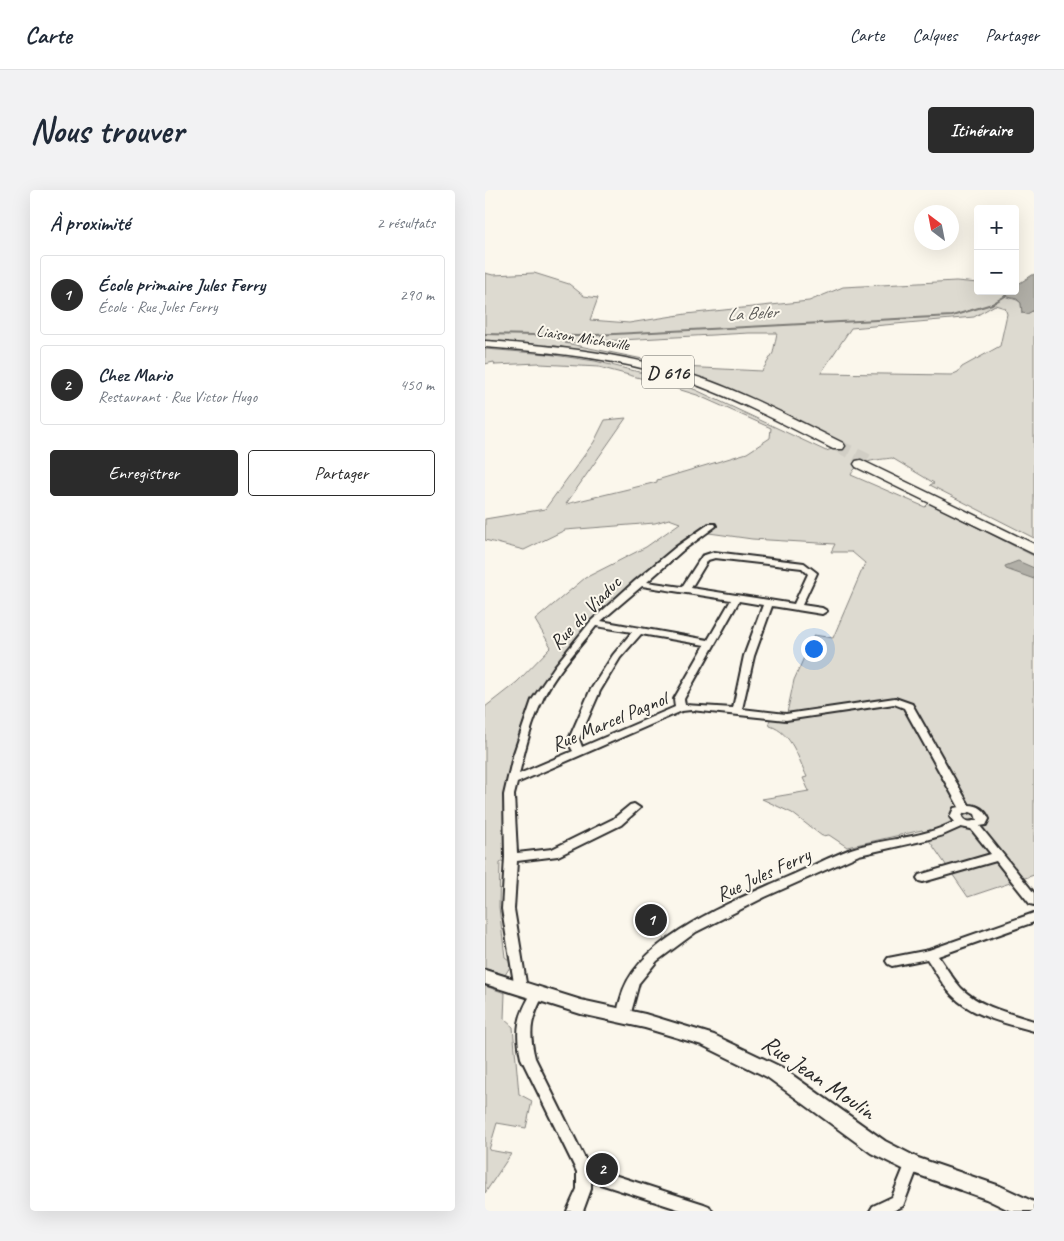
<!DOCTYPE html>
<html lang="fr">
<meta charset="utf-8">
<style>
body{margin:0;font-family:Caveat,sans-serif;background:#f2f2f3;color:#1f2937}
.controls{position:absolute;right:15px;top:15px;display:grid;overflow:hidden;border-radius:5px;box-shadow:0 5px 20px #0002}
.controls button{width:45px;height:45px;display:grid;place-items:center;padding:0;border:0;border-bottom:1px solid #e0e1e3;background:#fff;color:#1f2937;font:25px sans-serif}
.compass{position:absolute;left:429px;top:15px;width:45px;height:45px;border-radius:50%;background:#fff;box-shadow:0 5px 20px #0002;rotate:328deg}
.you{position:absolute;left:328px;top:458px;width:18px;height:18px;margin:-12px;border:4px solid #fff;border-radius:50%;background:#1a73e8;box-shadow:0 0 0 8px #1a73e833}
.badge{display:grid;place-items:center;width:32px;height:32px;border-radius:50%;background:#2b2b2b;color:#fff;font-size:16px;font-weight:700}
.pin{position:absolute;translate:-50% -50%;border:2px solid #fff;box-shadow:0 1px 5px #0006}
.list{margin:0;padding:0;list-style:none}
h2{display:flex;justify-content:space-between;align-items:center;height:65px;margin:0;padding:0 20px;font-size:21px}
h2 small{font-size:16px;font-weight:400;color:#747a83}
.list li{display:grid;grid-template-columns:32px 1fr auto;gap:15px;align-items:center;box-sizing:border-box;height:80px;margin:0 10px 10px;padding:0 10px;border:1px solid #e0e1e3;border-radius:5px}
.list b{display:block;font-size:19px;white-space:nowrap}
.list p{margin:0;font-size:16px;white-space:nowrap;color:#747a83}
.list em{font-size:16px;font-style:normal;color:#747a83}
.actions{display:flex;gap:10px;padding:15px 20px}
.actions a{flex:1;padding:11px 0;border:1px solid #2b2b2b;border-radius:5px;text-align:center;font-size:18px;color:#2b2b2b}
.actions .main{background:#2b2b2b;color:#fff}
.map{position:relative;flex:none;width:549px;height:1021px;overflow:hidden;border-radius:5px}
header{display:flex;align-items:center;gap:30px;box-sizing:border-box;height:70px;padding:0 25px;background:#fff;border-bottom:1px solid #e0e1e3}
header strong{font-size:24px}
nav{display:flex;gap:28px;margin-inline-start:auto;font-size:18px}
.intro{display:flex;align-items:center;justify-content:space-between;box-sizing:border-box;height:120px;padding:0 30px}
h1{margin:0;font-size:35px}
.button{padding:12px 22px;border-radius:5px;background:#2b2b2b;color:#fff;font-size:18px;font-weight:700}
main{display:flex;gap:30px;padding:0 30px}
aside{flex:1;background:#fff;border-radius:5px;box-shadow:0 5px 20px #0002}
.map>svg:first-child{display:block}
.green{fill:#dddad0;stroke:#84827e;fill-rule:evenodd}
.water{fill:#b1afa7;stroke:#7b7a75}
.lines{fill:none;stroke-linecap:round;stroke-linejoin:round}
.stream{stroke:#7b7a75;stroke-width:2}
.highway-tunnel{stroke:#d1cec5;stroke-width:13;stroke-dasharray:13 7;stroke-linecap:butt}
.street-casing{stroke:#2b2b2b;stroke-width:4}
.secondary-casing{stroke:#2b2b2b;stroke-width:4}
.highway-casing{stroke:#2b2b2b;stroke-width:3}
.street{fill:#fbf7ec;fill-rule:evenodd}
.secondary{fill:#fbf7ec;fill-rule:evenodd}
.highway{fill:#fbf7ec;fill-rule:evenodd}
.labels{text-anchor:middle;stroke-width:4;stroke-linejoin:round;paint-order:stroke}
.far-street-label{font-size:16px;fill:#2b2b2b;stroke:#fbf7ec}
.far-water-label{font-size:18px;font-style:italic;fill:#5a5956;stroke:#fbf7ec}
.shield{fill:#fbf7ec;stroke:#696865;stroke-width:1}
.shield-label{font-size:19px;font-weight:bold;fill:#2b2b2b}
.street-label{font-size:20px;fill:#2b2b2b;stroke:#fbf7ec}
.near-street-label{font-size:24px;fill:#2b2b2b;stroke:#fbf7ec}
</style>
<header>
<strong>Carte</strong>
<nav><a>Carte</a><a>Calques</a><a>Partager</a></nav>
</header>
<div class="intro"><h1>Nous trouver</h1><a class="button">Itinéraire</a></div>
<main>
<aside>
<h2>À proximité<small>2 résultats</small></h2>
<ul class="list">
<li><span class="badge">1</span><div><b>École primaire Jules Ferry</b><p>École · Rue Jules Ferry</p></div><em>290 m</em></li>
<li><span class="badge">2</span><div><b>Chez Mario</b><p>Restaurant · Rue Victor Hugo</p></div><em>450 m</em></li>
</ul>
<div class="actions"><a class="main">Enregistrer</a><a>Partager</a></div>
</aside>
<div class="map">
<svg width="549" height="1021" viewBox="0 0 549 1021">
<rect width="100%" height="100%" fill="#fbf7ec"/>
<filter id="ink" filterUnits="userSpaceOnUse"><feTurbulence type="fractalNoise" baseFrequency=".02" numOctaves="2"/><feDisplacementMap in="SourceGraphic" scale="10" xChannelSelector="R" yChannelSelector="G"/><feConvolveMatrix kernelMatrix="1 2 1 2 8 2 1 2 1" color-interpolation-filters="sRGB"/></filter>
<g filter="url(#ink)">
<path class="green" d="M0,83L8,85L49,83L84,94L99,106L113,108L105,130L144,133L201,124L324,111L358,97L471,91L493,93V101H524L519,106L532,110L536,113L537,123L542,124L549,120V348L445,295L449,293L407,268C393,270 372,270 366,285L440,317L444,313L549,366V685L483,707L437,640L362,657L344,645L337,646L307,623L277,609L324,601L318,588L322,587C313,568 307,543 285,536L284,532L289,522L302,523L309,490L329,445L348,448L380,373L367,362H346L350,354L267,349L217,342L109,433L52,510L26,592V667L15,673L14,717L20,767L24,770L25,777L20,785L0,779V517L32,492L66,457L50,430L100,388L161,357L195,333L184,329L170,333L80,340L39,360L0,350V329L60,319L109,252L120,230L141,228L81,314L172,292V290L262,263L285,248L286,238L212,205L170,192L114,177L55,174L54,173L10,175L9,172L0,174V159L62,164L110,171L178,188L211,200L341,261L350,258L268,211L123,165L70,156L0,151ZM510,115L520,118L522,124L515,156L477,177L473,182L466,185L336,183L366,138L489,127ZM264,143H292L288,163L277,181L197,177L80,153Z
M0,796L20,803L19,829L28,837L34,904L47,911L41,938L12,933L4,960L26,964L0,1003Z"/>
<path class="water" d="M549,84V120L542,124L537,123L536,113L532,109L519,106L524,101H530V96Z
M533,371L549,378V389L521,379L520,376Z"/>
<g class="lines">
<path class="stream" d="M0,144L92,146L467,126L507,114L522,105"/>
<path class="highway-tunnel" d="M353,256L384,271"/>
<defs>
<path id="street" d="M224,334H230L231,336L197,361L162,392L197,397L217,366L229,362L319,373L332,383L317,415L337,418L342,421L337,424L287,416L269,466L257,519L301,524L410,508L427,514L484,615C494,615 500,620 504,629L501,635L495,636L549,703V715L545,714L511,671L438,692L434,691L432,688L434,685L506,664L486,639L476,637L458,645L441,650L374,665L280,707L211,742L172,771L154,793L144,830L139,831L134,830C131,823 134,814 136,808C150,749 249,711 300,688C322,679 344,667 366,659C400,648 437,649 469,632L465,627L469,618L474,617L419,518L409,514L301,530L206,520L197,521L32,593L29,605L32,663L67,659L128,629L145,615L149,614L155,618L136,635L73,666L32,671L29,719L42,799L41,802L36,804L31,802L30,799L17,719L20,667L19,605L28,566L47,510L70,476L106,431L150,391L191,357ZM230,368L317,378L323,384L309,414L206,398L223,370ZM157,396L246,410L223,450L116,431ZM254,411L278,415L259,466L248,518L200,515L199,509ZM111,436L147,442L128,465L105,501L84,549L85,556L88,561L34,584C40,560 46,534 57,511C68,485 94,458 111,436ZM156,444L220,455L189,509L190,517L97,557L94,549L115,501L135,468ZM485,622L490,624L492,630C486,632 481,633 477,627L478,624Z
M549,723V732L453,766C460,776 467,788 476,798C495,817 524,823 549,831V841C521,833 488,827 467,805C457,794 450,781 442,769L407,776L403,774L401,771L403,768L444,760Z
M53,799L58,801L59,804C46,829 43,840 50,868L104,977L219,1014L224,1016L227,1021H199L106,991V999L98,1021H82L92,999V982L36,868C30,840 33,825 48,801Z
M427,968L432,970L434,974L418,1016L408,1021H385L388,1016L407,1007L422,970Z"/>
<path id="secondary" d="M0,780L96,810L160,824L229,845L296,877L400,951L433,968L515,996L549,1012V1021H526L501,1009L420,980L386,963L282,887L217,855L160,838L96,824L0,794Z"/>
<path id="highway" d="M0,151C77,156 154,165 227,192C272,209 315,232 358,253L360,256L358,259H348C297,233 246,206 192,188C130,168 65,162 0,157Z
M376,270L549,354V364L371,277L369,274L371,271Z"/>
</defs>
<use href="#street" class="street-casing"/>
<use href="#secondary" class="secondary-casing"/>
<use href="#highway" class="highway-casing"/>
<use href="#street" class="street"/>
<use href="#secondary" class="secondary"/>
<use href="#highway" class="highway"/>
</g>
</g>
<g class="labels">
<g class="far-street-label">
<text transform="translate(98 147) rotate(9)" y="6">Liaison Micheville</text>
</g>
<g class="far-water-label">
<text transform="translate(267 123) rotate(-3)" y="6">La Beler</text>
</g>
<rect class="shield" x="157" y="165.5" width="52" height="33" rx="4"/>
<g class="shield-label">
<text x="183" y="189">D 616</text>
</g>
<g class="street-label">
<text transform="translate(100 422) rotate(-46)" y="7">Rue du Viaduc</text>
<text transform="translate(124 531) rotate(-23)" y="7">Rue Marcel Pagnol</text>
<text transform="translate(278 684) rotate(-25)" y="7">Rue Jules Ferry</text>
</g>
<g class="near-street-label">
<text transform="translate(334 887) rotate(34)" y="8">Rue Jean Moulin</text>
</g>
</g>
</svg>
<div class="controls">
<button>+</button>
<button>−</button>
</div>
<svg class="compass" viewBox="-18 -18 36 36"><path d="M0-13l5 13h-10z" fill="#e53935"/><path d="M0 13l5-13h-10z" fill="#747a83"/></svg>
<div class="you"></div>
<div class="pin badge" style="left:166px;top:730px">1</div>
<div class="pin badge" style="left:117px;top:979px">2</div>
</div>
</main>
